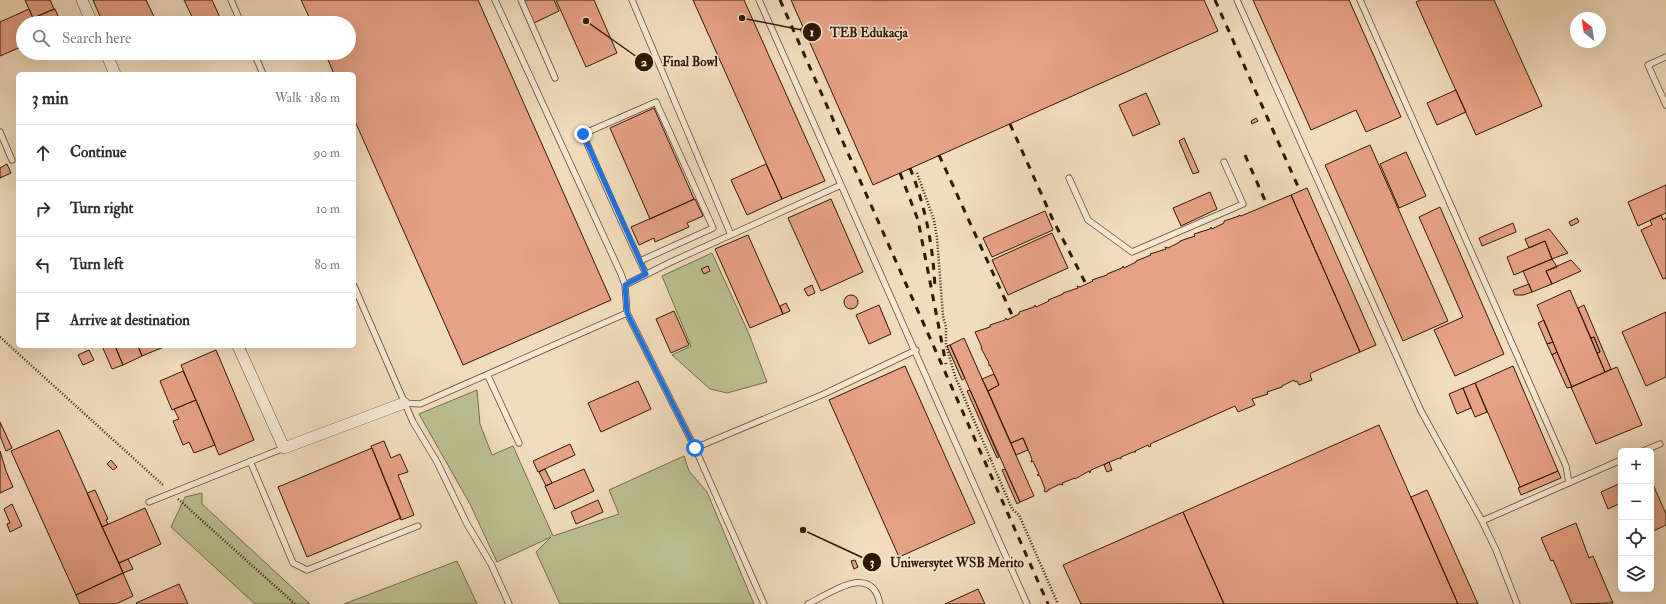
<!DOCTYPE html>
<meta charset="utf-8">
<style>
body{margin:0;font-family:"IM FELL Double Pica",serif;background:#f7f7f7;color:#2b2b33}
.controls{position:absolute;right:12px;bottom:12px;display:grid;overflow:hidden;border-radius:6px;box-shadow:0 4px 16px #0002}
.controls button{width:36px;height:36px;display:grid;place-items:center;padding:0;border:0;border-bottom:1px solid #e1e1e2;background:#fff;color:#2b2b33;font:20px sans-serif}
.compass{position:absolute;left:1570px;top:12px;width:36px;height:36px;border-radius:50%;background:#fff;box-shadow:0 4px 16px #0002;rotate:331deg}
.stop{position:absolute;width:12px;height:12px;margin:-9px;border:3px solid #1a73e8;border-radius:50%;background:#fff}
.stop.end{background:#1a73e8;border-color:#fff;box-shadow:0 1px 4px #0008}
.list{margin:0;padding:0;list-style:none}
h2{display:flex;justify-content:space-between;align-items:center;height:52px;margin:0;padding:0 16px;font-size:17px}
h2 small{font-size:13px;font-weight:400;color:#7c7c81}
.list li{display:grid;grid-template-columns:26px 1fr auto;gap:12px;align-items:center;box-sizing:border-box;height:56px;padding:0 16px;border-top:1px solid #e1e1e2}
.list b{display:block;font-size:15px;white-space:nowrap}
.list em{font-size:13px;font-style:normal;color:#7c7c81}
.icon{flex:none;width:22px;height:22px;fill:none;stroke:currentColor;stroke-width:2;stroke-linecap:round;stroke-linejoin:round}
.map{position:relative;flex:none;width:1666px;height:604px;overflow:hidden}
.search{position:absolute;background:#fff;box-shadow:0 4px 16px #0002;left:16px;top:16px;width:340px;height:44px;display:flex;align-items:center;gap:10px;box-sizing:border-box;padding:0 14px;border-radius:22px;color:#7c7c81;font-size:15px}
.panel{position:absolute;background:#fff;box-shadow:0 4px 16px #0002;left:16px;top:72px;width:340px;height:276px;border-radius:6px}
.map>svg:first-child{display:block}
.green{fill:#bcc090;stroke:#766c48}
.building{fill:#e6a284;stroke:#2f1700}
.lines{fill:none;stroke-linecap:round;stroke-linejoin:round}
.service-casing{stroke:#60482f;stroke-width:7}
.minor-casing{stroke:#60482f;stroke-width:12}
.path{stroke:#2f1700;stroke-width:2.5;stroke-dasharray:1 2;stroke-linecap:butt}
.service{stroke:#f7e8d4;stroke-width:5.5}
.minor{stroke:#f7e8d4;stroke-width:11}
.rail{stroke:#2f1700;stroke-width:3;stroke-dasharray:7 7;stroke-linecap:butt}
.route{stroke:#1a73e8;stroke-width:5}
.leader{fill:none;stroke:#2f1700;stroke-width:1.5}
.callout-dot{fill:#2f1700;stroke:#f7e8d4;stroke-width:1.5}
.mark-label{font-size:12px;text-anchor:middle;font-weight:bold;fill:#fff}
.callout-label{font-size:13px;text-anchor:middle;font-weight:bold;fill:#2f1700;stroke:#f7e8d4;stroke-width:3;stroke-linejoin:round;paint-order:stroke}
</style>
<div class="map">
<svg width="1666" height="604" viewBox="0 0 1666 604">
<rect width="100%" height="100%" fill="#f2dcbd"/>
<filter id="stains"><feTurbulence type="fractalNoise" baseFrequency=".005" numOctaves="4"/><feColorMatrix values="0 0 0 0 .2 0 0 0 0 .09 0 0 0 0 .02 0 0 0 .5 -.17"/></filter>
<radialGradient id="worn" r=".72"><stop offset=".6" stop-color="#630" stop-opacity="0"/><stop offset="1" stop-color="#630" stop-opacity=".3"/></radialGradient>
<path class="green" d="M712,253L749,334L767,382L727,393L710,389L672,355L691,346L662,276Z
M477,390L480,424L492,455L513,446L553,536L619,514L609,490L684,456L689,471L707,492L754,604H560L536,552L551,537L497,562L470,504L419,414Z
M202,493V504L310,604H255L171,527L185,497Z
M457,561L477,604H344Z"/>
<path class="building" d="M25,0H50L54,9L33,18Z
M93,0H146L157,23H103Z
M184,0H212L221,20L215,23H195Z
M301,0H478L611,300L463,365L354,119V74H334L325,53H349V23H312Z
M524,0H554L559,11L534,23Z
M556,0H594L617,53L586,67Z
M693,0H744L825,181L782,199Z
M791,0H1204L1218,31L873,185Z
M1253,0H1349L1401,117L1366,132L1356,110L1311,130Z
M1421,0H1494L1542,106L1476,135L1416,2Z
M29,9L33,18L55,9L61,23H23V46L0,56V22Z
M803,27L807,36L804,37L800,29Z
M1456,90L1466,112L1437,125L1427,103Z
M1146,93L1160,124L1133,136L1119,105Z
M654,108L694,199L650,219L610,128Z
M1256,118L1258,121L1252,124L1251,121Z
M1184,138L1199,172L1193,174L1179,141Z
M1370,145L1448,321L1403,341L1325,165Z
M1406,152L1426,196L1399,208L1380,164Z
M7,164L11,173L0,178V168Z
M766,164L782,199L747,215L731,180Z
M1666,185V213L1638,226L1628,202Z
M1307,188L1376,345L1360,352L1291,195Z
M1210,192L1217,209L1181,226L1173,208Z
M1291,195L1360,352L1311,373L1310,375L1312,380L1299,385L1297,381L1295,382L1294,380L1282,386V387L1267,392L1268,394L1252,399L1255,405L1238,412L1235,406L1150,444L1151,446L1149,447L1148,445L1135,451L1136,452H1133L1121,457V459L1119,458L1091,470L1090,473L1089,471L1075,479V478L1062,483L1063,485L1060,484L1048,490V491L1046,492L1044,491L1045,489L1040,476L1037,475L1039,474L1033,461L1031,462L1032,459L1023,438L1011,443L988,391L999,385L990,365L989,366V363L981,348H982L975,332L990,327V325L1005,320L1006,318L1007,320L1019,314V312L1034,307L1035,305L1036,307L1049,301L1048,300L1063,294V293L1078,288L1077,286L1080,287L1093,281L1092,280L1107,275V274L1122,268L1123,266L1124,268L1136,262V261L1151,255L1150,254L1166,249L1165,247L1168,248L1180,242V241L1195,236L1194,234L1210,229L1211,227L1212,229L1224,223V221L1239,216V215L1241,216Z
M695,199L703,216L687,223L689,227L655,242L654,238L639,245L631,227Z
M831,199L863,272L821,291L788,218Z
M1440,207L1504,354L1455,376L1434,330L1463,317L1419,217Z
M1045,211L1053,230L992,257L983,238Z
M1661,215L1663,220L1666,218V278L1663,279L1641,230L1652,225L1650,220Z
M1577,218L1579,222L1571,226L1569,222Z
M1513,223L1516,232L1482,246L1479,238Z
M1549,229L1568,253L1552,259L1545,241L1529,248L1525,239Z
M1052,233L1068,268L1008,295L992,260Z
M748,235L783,314L750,328L715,249Z
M1545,241L1552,259L1514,275L1507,257Z
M1552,259L1557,267L1546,271L1552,284L1532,292L1523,271Z
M1571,260L1581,271L1552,284L1546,271Z
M708,266L710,271L704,274L701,269Z
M1529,284L1532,292L1523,295H1515L1513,290Z
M812,285L815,293L808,296L804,289Z
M1570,290L1605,372L1572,387L1537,305Z
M844 302a7 7 0 1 1 14 0a7 7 0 1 1-14 0Z
M786,303L790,311L783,314L780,306Z
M879,305L891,334L869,344L856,315Z
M1584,305L1611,369L1605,372L1597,353L1600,352L1594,337L1591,338L1578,308Z
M674,311L689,345L671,353L656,319Z
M1666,312V377L1646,386L1622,332Z
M1544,320L1553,342L1547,344L1538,323Z
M1594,337L1600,352L1597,353L1591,338Z
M964,338L1034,496L1020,502L950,345Z
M1553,342L1557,352L1552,355L1547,344Z
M950,345L965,378L962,380L947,346Z
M102,346H115L123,365L112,369Z
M115,346H138L142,356L123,365Z
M138,346H166L142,356Z
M89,350L94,360L83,365L78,355Z
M216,350L254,440L219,455L181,365Z
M1557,352L1572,387L1567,388L1552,355Z
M905,366L975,523L899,557L829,400Z
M1513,366L1558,471L1520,487L1475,383Z
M1617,367L1642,425L1596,444L1571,387Z
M183,371L196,400L172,410L160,381Z
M994,374L999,385L988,391L982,379Z
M638,381L651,409L601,432L588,403Z
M1475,383L1487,412L1475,417L1463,388Z
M1463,388L1471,408L1457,414L1449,394Z
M970,390L999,457L997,458L967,391Z
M196,400L215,445L194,453L189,442L183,445L173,421L179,419L174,409Z
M0,422L12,448L6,451L0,436Z
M1379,425L1458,604H1224L1183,512Z
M59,430L123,573L76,595L11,451Z
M1023,438L1028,450L1016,455L1011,443Z
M384,441L391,458L400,454L408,472L398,475L414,515L401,520L371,446Z
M570,444L575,455L538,472L533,461Z
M372,448L401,518L307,557L278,487Z
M0,451L6,471L13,487L0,493Z
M111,460L117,467L113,470L107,464Z
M1109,462L1112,470L1107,472L1104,465Z
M545,469L552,483L546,486L539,472Z
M584,469L594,491L555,509L545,486Z
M1005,469L1020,502L1017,504L1002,470Z
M1558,471L1561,478L1521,495L1518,488Z
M1651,480L1666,514V525L1651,532Z
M1621,483V503L1608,509L1601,492Z
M95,490L108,519L106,520L108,524L102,527L87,493Z
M1427,490L1478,604H1458L1411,497Z
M598,500L603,512L576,524L571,512Z
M12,504L22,526L10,532L7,524L10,523L4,509Z
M145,508L161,544L119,563L102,527Z
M1183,512L1224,604H1081L1063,565Z
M1576,523L1589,558L1593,556L1613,603L1572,604L1553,560L1551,561L1541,538Z
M128,559L133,569L123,573L119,563Z
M855,560L858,567L854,569L851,561Z
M123,573L133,596L116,604H80L76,595Z
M179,584L188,604H137L136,603Z
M978,589L985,604H945Z"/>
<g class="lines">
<defs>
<path id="service" d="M231,0L241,23
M495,0L621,274L625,285L627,313
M521,0L555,78
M632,0L731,235
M759,0L1027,604
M1237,0L1421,411L1482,521L1496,550L1517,604
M1360,0L1566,466L1569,483
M254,53L263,74
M1666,57L1648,65L1666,105
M0,132L12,160
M1069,178L1088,220L1132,252L1243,204L1224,162
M640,261L713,228L656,102L583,134C603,181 624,228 646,274
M625,285L671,262L841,185
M354,286L413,422L437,462L467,524L491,564L509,604
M488,376L519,443
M404,403L420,404L627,313L695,448L824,394L916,350
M695,448L764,604
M1643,451L1660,444
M250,461L293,563L307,570L418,526
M149,502L284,448
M1482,521L1621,460
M808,604C831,593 872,562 880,604"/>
<path id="minor" d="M82,0L92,23
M106,53L115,74
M238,346L284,448L404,403"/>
</defs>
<use href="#service" class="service-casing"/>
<use href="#minor" class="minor-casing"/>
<path class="path" d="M917,173L934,220L937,238L943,316L946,327V345L955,376L1012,509L1019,515L1058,604
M0,337L164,486
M985,462L991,459
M178,499L295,604"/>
<use href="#service" class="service"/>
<use href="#minor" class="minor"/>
<path class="rail" d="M780,0L1048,604
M1215,0L1300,191
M1010,124L1053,220L1086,284
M939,155L1013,317
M1245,155L1267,205
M910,168C926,208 933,246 935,288
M900,173L918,220L946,364"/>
</g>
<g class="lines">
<path class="route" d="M583,134L646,274L625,285L627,313L695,448"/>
</g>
<path class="leader" d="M742 18L812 32M586 21L644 62M803 530L872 562"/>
<g class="callout-dot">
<circle cx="742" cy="18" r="4"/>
<circle cx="586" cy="21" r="4"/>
<circle cx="803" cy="530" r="4"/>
<circle cx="812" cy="32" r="10"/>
<circle cx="644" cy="62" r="10"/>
<circle cx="872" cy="562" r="10"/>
</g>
<g class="mark-label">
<text x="812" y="36">1</text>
<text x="644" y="66">2</text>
<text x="872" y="566">3</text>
</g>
<g class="callout-label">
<text x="869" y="37">TEB Edukacja</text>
<text x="690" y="66">Final Bowl</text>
<text x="957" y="567">Uniwersytet WSB Merito</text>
</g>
<rect width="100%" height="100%" filter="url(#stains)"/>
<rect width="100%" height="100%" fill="url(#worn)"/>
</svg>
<div class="controls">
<button>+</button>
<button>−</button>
<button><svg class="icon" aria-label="locate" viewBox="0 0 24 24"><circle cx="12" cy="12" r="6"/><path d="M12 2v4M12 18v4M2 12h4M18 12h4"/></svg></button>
<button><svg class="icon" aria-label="layers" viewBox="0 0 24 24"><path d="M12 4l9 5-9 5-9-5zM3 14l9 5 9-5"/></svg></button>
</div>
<svg class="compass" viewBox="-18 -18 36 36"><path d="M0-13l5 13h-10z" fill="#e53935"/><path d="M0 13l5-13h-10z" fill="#7c7c81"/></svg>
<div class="stop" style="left:695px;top:448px"></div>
<div class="stop end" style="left:583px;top:134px"></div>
<div class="search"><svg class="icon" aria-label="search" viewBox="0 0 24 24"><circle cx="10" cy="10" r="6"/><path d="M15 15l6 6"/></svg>Search here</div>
<section class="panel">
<h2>3 min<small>Walk · 180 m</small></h2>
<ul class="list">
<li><svg class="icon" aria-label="ahead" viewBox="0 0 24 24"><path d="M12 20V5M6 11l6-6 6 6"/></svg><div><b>Continue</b></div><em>90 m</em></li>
<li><svg class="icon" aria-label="right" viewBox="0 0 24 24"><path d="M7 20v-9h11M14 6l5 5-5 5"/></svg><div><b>Turn right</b></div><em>10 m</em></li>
<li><svg class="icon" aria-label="left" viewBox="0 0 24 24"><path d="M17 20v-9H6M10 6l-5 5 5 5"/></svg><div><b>Turn left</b></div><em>80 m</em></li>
<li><svg class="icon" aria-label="arrive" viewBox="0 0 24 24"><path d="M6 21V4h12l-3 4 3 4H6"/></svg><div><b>Arrive at destination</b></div></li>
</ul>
</section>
</div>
